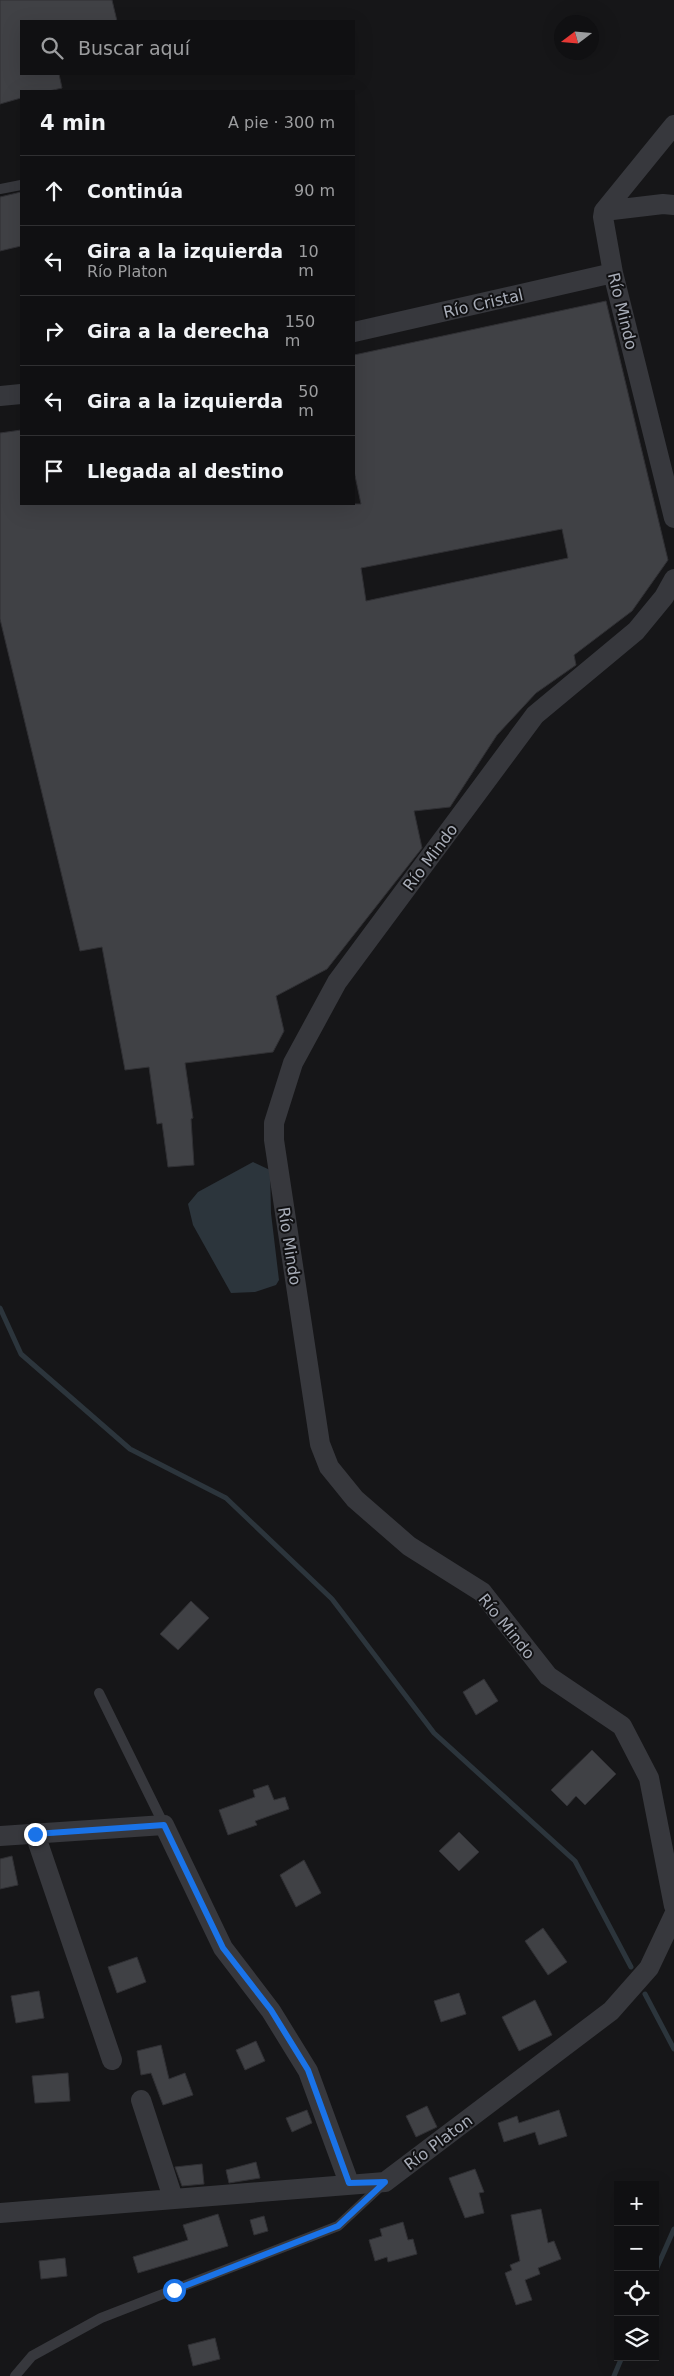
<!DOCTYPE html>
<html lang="es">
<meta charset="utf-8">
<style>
body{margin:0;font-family:"DejaVu Sans",sans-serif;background:#19191b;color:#f1f3f6}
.controls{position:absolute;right:15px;bottom:15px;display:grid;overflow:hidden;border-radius:0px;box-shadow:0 5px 20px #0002}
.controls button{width:45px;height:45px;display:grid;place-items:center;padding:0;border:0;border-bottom:1px solid #303032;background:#101012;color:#f1f3f6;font:25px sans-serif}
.compass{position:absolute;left:554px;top:15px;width:45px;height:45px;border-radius:50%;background:#101012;box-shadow:0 5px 20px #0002;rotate:254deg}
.stop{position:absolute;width:15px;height:15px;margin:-11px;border:4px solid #1a73e8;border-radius:50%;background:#fff}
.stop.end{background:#1a73e8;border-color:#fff;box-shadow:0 1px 5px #0008}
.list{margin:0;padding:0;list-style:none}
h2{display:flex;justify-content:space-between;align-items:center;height:65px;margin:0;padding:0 20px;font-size:21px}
h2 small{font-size:16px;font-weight:400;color:#9c9d9f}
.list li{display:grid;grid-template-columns:32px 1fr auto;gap:15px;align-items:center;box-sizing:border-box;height:70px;padding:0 20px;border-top:1px solid #303032}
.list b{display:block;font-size:19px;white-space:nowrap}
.list p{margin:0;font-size:16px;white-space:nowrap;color:#9c9d9f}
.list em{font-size:16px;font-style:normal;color:#9c9d9f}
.icon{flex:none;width:28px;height:28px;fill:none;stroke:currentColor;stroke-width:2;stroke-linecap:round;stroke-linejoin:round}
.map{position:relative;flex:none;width:674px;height:2376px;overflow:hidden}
.search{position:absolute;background:#101012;box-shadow:0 5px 20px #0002;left:20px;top:20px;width:335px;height:55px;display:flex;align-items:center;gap:12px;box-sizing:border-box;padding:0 18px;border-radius:0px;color:#9c9d9f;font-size:19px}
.panel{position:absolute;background:#101012;box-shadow:0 5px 20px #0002;left:20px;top:90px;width:335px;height:415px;border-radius:0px}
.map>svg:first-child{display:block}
.water{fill:#2c353c}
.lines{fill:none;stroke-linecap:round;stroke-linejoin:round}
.stream{stroke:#2c353c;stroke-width:5}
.building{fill:#404145;stroke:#303034;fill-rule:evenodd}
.lane{stroke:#37383d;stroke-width:10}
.street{stroke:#37383d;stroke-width:20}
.route{stroke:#1a73e8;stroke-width:6}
.labels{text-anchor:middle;stroke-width:4;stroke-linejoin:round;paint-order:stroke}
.street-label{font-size:16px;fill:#a8adb8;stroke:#111113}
</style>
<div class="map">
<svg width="674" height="2376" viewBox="0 0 674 2376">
<rect width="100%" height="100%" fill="#161618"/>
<path class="water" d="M253,1162L270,1170L271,1213L279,1280L276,1285L255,1292L231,1293L193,1225L188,1204L198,1192Z"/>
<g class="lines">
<path class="stream" d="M0,1308L21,1354L130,1449L226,1498L332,1599L434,1733L575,1861L631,1967
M645,1994L674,2049
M655,2272L674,2229
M614,2376L622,2357"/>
</g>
<path class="building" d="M0,0H112L117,21H21V74H59L62,88L49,91H21V98L0,104Z
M21,192V246L0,251V197Z
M606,301L668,560L632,611L574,655L576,665L536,693L497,735L450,807L414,811L422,848L327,969L276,996L284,1031L273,1052L185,1063L193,1118L191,1119L194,1165L168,1167L162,1123L157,1124L149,1067L125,1070L102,947L80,951L0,619V433L21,430V504H361L354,471V355ZM562,529L568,558L366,601L361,568Z
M191,1601L209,1618L178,1650L160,1634Z
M484,1679L498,1701L476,1715L463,1692Z
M592,1750L616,1774L585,1805L576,1796L567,1806L551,1790Z
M268,1785L274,1800L285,1797L289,1809L255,1821L257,1825L228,1835L219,1810L255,1797L253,1790Z
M459,1832L479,1852L459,1871L439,1851Z
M12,1856L18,1885L0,1889V1859Z
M304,1860L321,1893L296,1907L280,1875Z
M543,1928L567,1962L548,1975L525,1941Z
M137,1957L146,1982L117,1993L108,1967Z
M39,1991L44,2018L16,2023L11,1996Z
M459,1993L466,2014L441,2022L434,2001Z
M535,2000L552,2035L519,2051L502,2017Z
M256,2041L265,2061L245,2070L236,2050Z
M161,2045L169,2079L185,2073L193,2095L163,2105L151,2073L141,2075L137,2051Z
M68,2073L70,2101L35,2103L32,2076Z
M427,2106L437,2127L416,2137L406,2116Z
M307,2110L312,2123L292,2132L286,2118Z
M559,2110L567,2136L539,2145L535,2132L504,2142L498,2123L517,2116L519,2123Z
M256,2162L260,2178L229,2183L226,2170Z
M202,2164L204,2184L182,2186L175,2167Z
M475,2169L484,2192L479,2193L484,2213L465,2218L449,2178Z
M541,2209L548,2243L554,2241L561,2259L538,2268L540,2274L525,2280L532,2300L516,2305L505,2273L512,2270L510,2265L520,2261L511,2215Z
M218,2214L228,2246L138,2273L133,2257L188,2240L183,2225Z
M264,2216L268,2231L254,2235L250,2220Z
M403,2222L408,2240L413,2239L417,2254L388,2262L387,2257L375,2261L369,2240L382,2236L380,2229Z
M65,2258L67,2276L41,2279L39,2261Z
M215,2338L220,2359L193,2366L188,2345Z"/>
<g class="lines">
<path class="lane" d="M0,189L21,185
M99,1693L164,1825
M15,2376L32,2356L101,2318L338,2226L382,2185"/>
<path class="street" d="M674,125L604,211L603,217L613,273L674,518
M604,211L663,204L674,205
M354,332L613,273
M0,396L21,394
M674,579L664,597L636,631L535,715L337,982L293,1063L274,1123V1140L320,1444L329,1467L355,1499L409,1546L482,1592L548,1676L622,1726L649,1778L674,1906
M35,1834L112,2060
M0,1836L164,1825L223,1948L271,2011L308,2071L349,2183
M141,2100L173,2198
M0,2213L385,2182L611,2011L649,1968L674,1915"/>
</g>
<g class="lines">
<path class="route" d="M35,1834L164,1825L223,1948L271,2010L308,2070L349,2183L385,2182L338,2226L174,2290"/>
</g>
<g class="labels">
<g class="street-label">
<text transform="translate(483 303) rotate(-13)" y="6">Río Cristal</text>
<text transform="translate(623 311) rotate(76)" y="6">Río Mindo</text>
<text transform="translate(430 857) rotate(-53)" y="6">Río Mindo</text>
<text transform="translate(290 1246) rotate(81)" y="6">Río Mindo</text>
<text transform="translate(507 1626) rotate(51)" y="6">Río Mindo</text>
<text transform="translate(438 2142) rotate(-37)" y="6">Río Platon</text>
</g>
</g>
</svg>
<div class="controls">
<button>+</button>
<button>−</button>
<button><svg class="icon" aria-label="locate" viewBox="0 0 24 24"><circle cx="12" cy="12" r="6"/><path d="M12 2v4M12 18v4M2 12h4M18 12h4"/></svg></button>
<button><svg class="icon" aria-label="layers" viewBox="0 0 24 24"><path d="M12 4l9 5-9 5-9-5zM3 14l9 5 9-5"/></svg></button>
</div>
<svg class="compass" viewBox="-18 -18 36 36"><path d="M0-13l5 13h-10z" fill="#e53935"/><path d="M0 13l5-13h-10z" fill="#9c9d9f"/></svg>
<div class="stop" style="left:174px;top:2290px"></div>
<div class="stop end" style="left:35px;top:1834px"></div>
<div class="search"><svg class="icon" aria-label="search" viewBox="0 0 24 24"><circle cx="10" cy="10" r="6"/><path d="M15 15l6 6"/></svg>Buscar aquí</div>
<section class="panel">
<h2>4 min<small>A pie · 300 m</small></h2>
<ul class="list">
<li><svg class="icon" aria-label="ahead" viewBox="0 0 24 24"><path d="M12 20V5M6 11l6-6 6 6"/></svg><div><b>Continúa</b></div><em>90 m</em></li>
<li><svg class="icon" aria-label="left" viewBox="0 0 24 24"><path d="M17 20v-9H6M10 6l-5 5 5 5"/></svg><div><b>Gira a la izquierda</b><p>Río Platon</p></div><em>10 m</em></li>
<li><svg class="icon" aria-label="right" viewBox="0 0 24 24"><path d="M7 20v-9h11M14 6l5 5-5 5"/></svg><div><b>Gira a la derecha</b></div><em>150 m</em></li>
<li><svg class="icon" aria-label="left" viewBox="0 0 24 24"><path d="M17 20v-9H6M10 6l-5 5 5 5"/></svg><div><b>Gira a la izquierda</b></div><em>50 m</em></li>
<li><svg class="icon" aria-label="arrive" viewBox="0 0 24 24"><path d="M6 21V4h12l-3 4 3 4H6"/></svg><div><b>Llegada al destino</b></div></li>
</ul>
</section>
</div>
